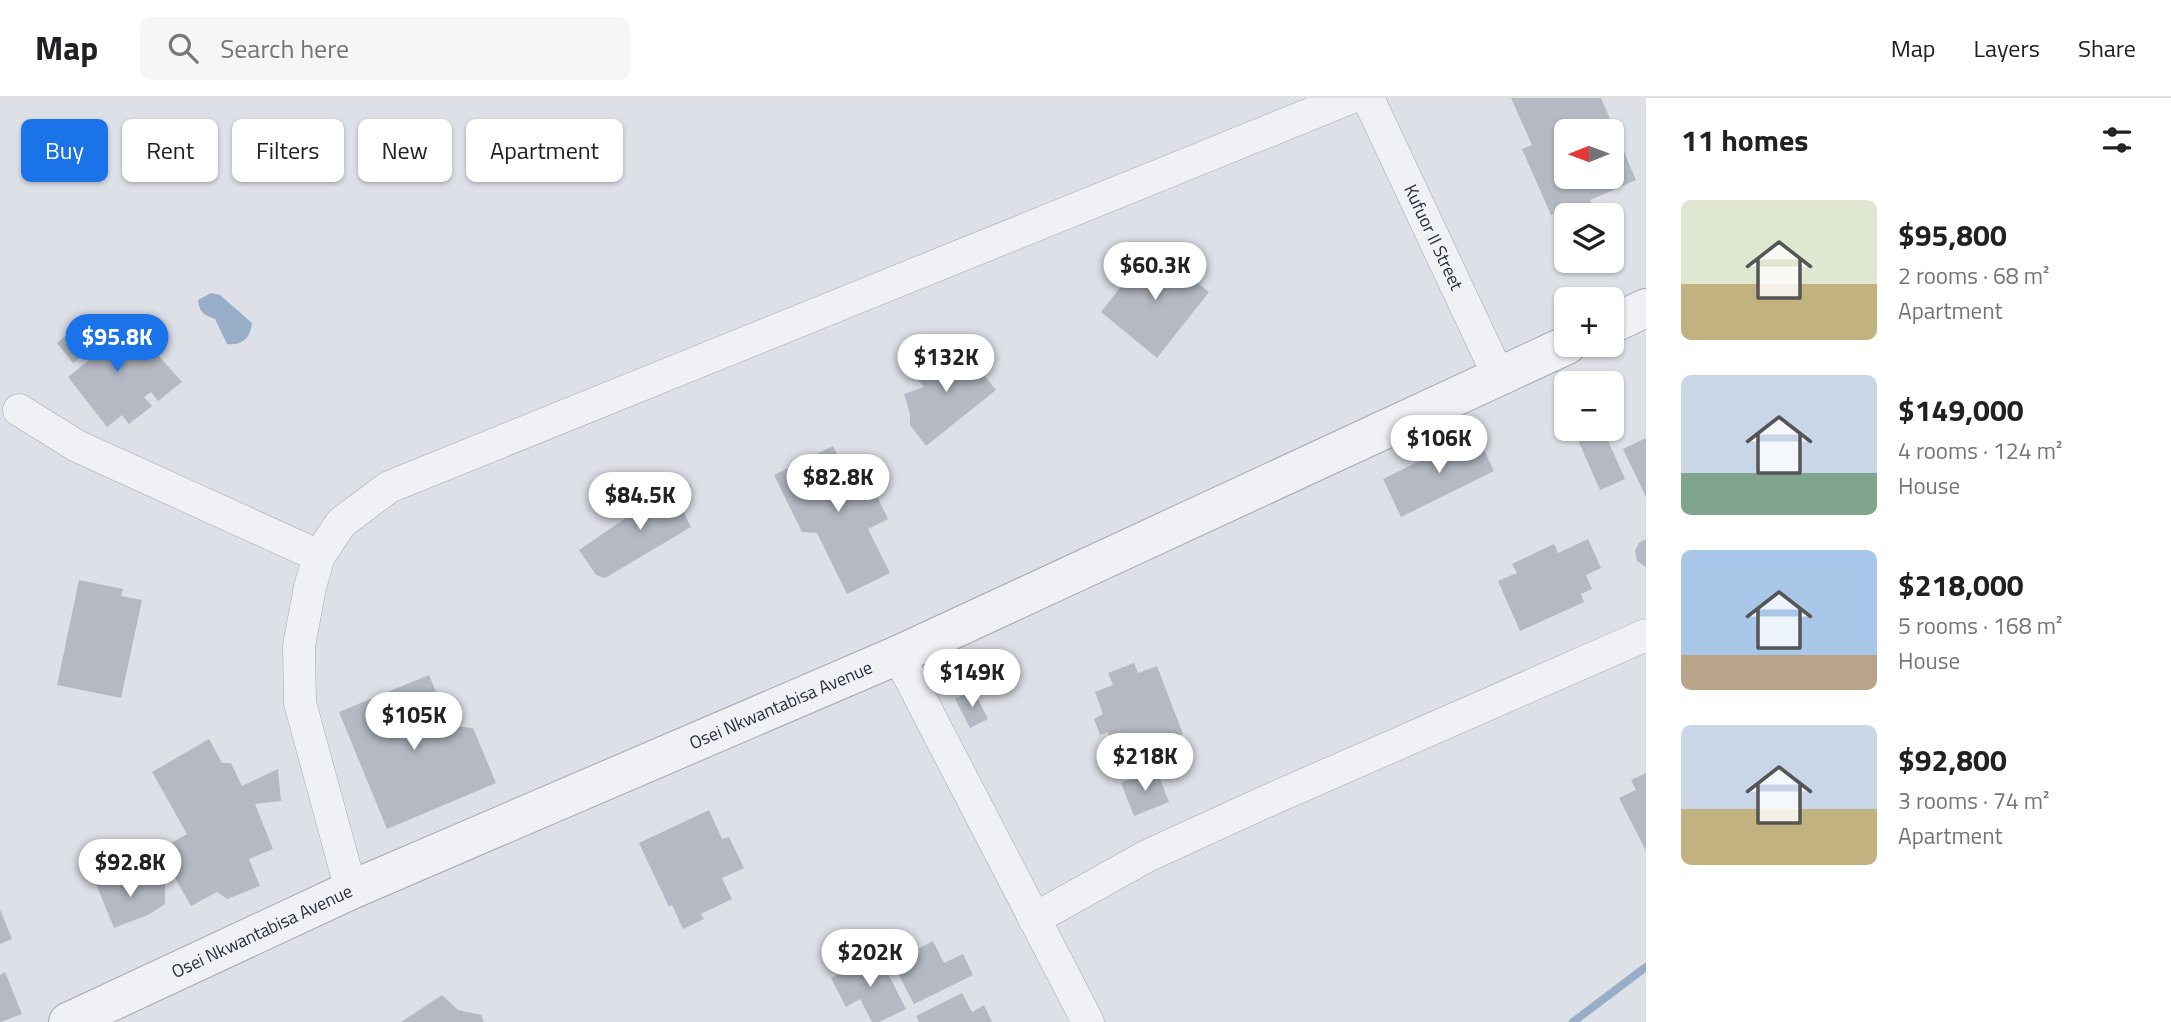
<!DOCTYPE html>
<meta charset="utf-8">
<style>
body{margin:0;font-family:"Titillium Web",sans-serif;background:#f6f6f6;color:#202124;height:100vh;display:flex;flex-direction:column;font-size:26px;white-space:nowrap}
*{box-sizing:border-box;margin:0}
p{font-size:23px;color:#757577}
.icon{flex:none;width:38px;height:38px;fill:none;stroke:currentColor;stroke-width:2;stroke-linecap:round;stroke-linejoin:round}
.map{position:relative;flex:1;overflow:hidden}
.details{display:flex;flex-direction:column;background:#fff;width:525px}
.details>*{flex:none}
.hud{position:absolute;left:21px;top:21px;width:665px;height:63px;display:flex;gap:14px}
.needle{width:46px;rotate:269deg}
.controls{position:absolute;left:1554px;top:21px;display:grid;gap:14px}
.controls a{display:grid;place-items:center;width:70px;height:70px;border-radius:10px;background:#fff;box-shadow:0 2px 5px #0004;font-size:35px}
.price{position:absolute;translate:-50% -60px;padding:0 16px;border-radius:24px;background:#fff;color:#222;font-size:23px;line-height:46px;filter:drop-shadow(0 2px 4px #0008)}
.price::after{content:'';position:absolute;left:50%;top:42px;width:21px;height:16px;margin-left:-10px;background:inherit;clip-path:polygon(0 0,100% 0,50% 100%)}
.price.current{background:#1a73e8;color:#fff}
ul{padding:0;list-style:none}
li{display:flex;align-items:center;gap:21px;height:175px;padding:0 35px}
li span{display:grid;place-items:center;flex:none;width:196px;height:140px;border-radius:10px;color:#555}
li>.icon{margin-inline-start:auto}
span .icon{width:84px;height:84px;fill:#fffc;stroke-width:1}
li b{font-size:30px}
h2{display:flex;justify-content:space-between;align-items:center;height:84px;padding:0 35px;font-size:30px}
.chip{padding:0 24px;border-radius:10px;background:#fff;box-shadow:0 2px 5px #0004;font-size:24px;line-height:63px}
.chip.current{background:#1a73e8;color:#fff}
header{display:flex;align-items:center;gap:42px;box-sizing:border-box;height:98px;padding:0 35px;background:#fff;border-bottom:2px solid #e0e0e0}
header strong{font-size:33px}
nav{display:flex;gap:38px;margin-inline-start:auto;font-size:24px}
.search{width:490px;height:63px;background:#f6f6f6;display:flex;align-items:center;gap:18px;box-sizing:border-box;padding:0 24px;border-radius:10px;color:#757577;font-size:26px}
main{display:flex;flex:1;min-height:0}
.map>svg:first-child{display:block}
.water{fill:#98adc7}
.lines{fill:none;stroke-linecap:round;stroke-linejoin:round}
.stream{stroke:#98adc7;stroke-width:8}
.building{fill:#b4b9c3;fill-rule:evenodd}
.minor-casing{stroke:#a3a7b1;stroke-width:33}
.tertiary-casing{stroke:#a3a7b1;stroke-width:40}
.minor{stroke:#eff1f5;stroke-width:32}
.tertiary{stroke:#eff1f5;stroke-width:38}
.labels{text-anchor:middle;stroke-width:6;stroke-linejoin:round;paint-order:stroke}
.street-label{font-size:18px;fill:#272e3d;stroke:#eceff4}
</style>
<header>
<strong>Map</strong>
<div class="search"><svg class="icon" aria-label="search" viewBox="0 0 24 24"><circle cx="10" cy="10" r="6"/><path d="M15 15l6 6"/></svg>Search here</div>
<nav><a>Map</a><a>Layers</a><a>Share</a></nav>
</header>
<main>
<div class="map">
<svg width="1646" height="924" viewBox="0 0 1646 924">
<rect width="100%" height="100%" fill="#dde0e7"/>
<path class="water" d="M211,195L220,197L252,225C250,240 243,248 227,246L215,221C204,217 199,214 198,202Z"/>
<g class="lines">
<path class="stream" d="M1573,924L1646,869"/>
</g>
<path class="building" d="M1511,0H1601L1636,82L1590,102L1596,117H1565L1563,112L1551,117L1522,51L1532,47ZM1566,33H1612V79H1566Z
M1153,148L1209,194L1157,260L1101,214Z
M85,222L106,249L112,244L114,246L131,232L146,251L150,248L182,284L158,303L151,294L144,299L152,308L129,326L122,317L107,329L68,279L93,259L89,253L73,265L57,245Z
M958,245L996,292L926,348L910,327V316L904,296L924,289L915,279Z
M1573,331H1603L1625,381L1600,392Z
M1476,335L1494,373L1401,419L1383,381Z
M1646,340V399L1623,351Z
M833,348L841,364L857,357L888,421L868,431L890,475L847,496L817,435L802,434L774,377Z
M677,385L691,387L689,405L684,415L691,429L605,480L596,477L579,452Z
M1588,441L1601,470L1586,477L1592,491L1581,496L1584,504L1520,533L1498,483L1517,475L1512,466L1554,446L1558,455Z
M1646,441V469L1637,463L1635,453L1639,445Z
M79,482L123,491L121,498L142,502L121,600L57,587Z
M1134,565L1138,575L1157,568L1183,636L1118,661L1108,634L1100,637L1094,621L1103,616L1095,594L1113,587L1108,575Z
M429,577L450,628L473,630L496,685L387,731L339,614Z
M973,592L988,621L970,630L955,601Z
M209,641L222,665H231L242,688L278,671L281,703L255,706L273,751L249,761L260,788L227,801L217,794L191,808L159,752L187,736L152,674Z
M1156,671L1169,704L1134,718L1121,685Z
M1646,675V753L1619,700L1636,692L1631,682Z
M709,712L722,741L729,739L744,770L722,780L732,801L701,816L704,821L683,831L672,807L669,809L639,745Z
M121,775L130,785L165,784V806L150,816L114,830L96,786Z
M0,811L12,841L0,846Z
M933,843L944,865L963,856L973,877L914,906L892,864Z
M878,856L906,911L879,924H872L860,901L846,909L831,880Z
M5,874L22,916L0,924V877Z
M962,895L972,914L984,907L992,924H919L916,918Z
M442,897L458,912L481,917L484,924H401Z"/>
<g class="lines">
<defs>
<g id="minor">
<path id="s1" d="M1368,0L1499,279"/>
<path d="M19,312L77,348L319,458"/>
<path d="M898,557L1088,924"/>
<path d="M351,792L300,605L299,548L310,489L319,458L341,425L389,389L1350,0"/>
<path d="M1034,821L1147,758L1265,704L1646,537"/>
</g>
<g id="tertiary">
<path d="M1612,226L1646,210"/>
<path id="s2" d="M68,924L351,792L898,557L1567,247"/>
</g>
</defs>
<use href="#minor" class="minor-casing"/>
<use href="#tertiary" class="tertiary-casing"/>
<use href="#minor" class="minor"/>
<use href="#tertiary" class="tertiary"/>
</g>
<g class="labels">
<g class="street-label">
<text dy="6" stroke="none"><textPath href="#s1" startOffset="154">Kufuor II Street</textPath></text>
<text dy="6" stroke="none"><textPath href="#s2" startOffset="780">Osei Nkwantabisa Avenue</textPath></text>
<text dy="6" stroke="none"><textPath href="#s2" startOffset="214">Osei Nkwantabisa Avenue</textPath></text>
</g>
</g>
</svg>
<div class="controls">
<a><svg class="needle" viewBox="-14 -14 28 28"><path d="M0-13l5 13h-10z" fill="#e53935"/><path d="M0 13l5-13h-10z" fill="#757577"/></svg></a>
<a><svg class="icon" aria-label="layers" viewBox="0 0 24 24"><path d="M12 4l9 5-9 5-9-5zM3 14l9 5 9-5"/></svg></a>
<a>+</a>
<a>−</a>
</div>
<b class="price" style="left:1155px;top:204px">$60.3K</b>
<b class="price current" style="left:117px;top:276px">$95.8K</b>
<b class="price" style="left:946px;top:296px">$132K</b>
<b class="price" style="left:1439px;top:377px">$106K</b>
<b class="price" style="left:838px;top:416px">$82.8K</b>
<b class="price" style="left:640px;top:434px">$84.5K</b>
<b class="price" style="left:972px;top:611px">$149K</b>
<b class="price" style="left:414px;top:654px">$105K</b>
<b class="price" style="left:1145px;top:695px">$218K</b>
<b class="price" style="left:130px;top:801px">$92.8K</b>
<b class="price" style="left:870px;top:891px">$202K</b>
<div class="hud">
<a class="chip current">Buy</a>
<a class="chip">Rent</a>
<a class="chip">Filters</a>
<a class="chip">New</a>
<a class="chip">Apartment</a>
</div>
</div>
<section class="details">
<h2>11 homes<svg class="icon" aria-label="filters" viewBox="0 0 24 24"><path d="M4 7h16M4 17h16"/><circle cx="9" cy="7" r="2"/><circle cx="15" cy="17" r="2"/></svg></h2>
<ul>
<li><span style="background:linear-gradient(#dfe7d0 60%,#c2b280 0)"><svg class="icon" aria-label="home" viewBox="0 0 24 24"><path d="M3 11l9-7 9 7M6 9v11h12V9"/></svg></span><div><b>$95,800</b><p>2 rooms · 68 m²</p><p>Apartment</p></div></li>
<li><span style="background:linear-gradient(#c9d6e8 70%,#7fa58c 0)"><svg class="icon" aria-label="home" viewBox="0 0 24 24"><path d="M3 11l9-7 9 7M6 9v11h12V9"/></svg></span><div><b>$149,000</b><p>4 rooms · 124 m²</p><p>House</p></div></li>
<li><span style="background:linear-gradient(#a9c7e8 75%,#b9a48a 0)"><svg class="icon" aria-label="home" viewBox="0 0 24 24"><path d="M3 11l9-7 9 7M6 9v11h12V9"/></svg></span><div><b>$218,000</b><p>5 rooms · 168 m²</p><p>House</p></div></li>
<li><span style="background:linear-gradient(#c9d6e8 60%,#c2b280 0)"><svg class="icon" aria-label="home" viewBox="0 0 24 24"><path d="M3 11l9-7 9 7M6 9v11h12V9"/></svg></span><div><b>$92,800</b><p>3 rooms · 74 m²</p><p>Apartment</p></div></li>
</ul>
</section>
</main>
